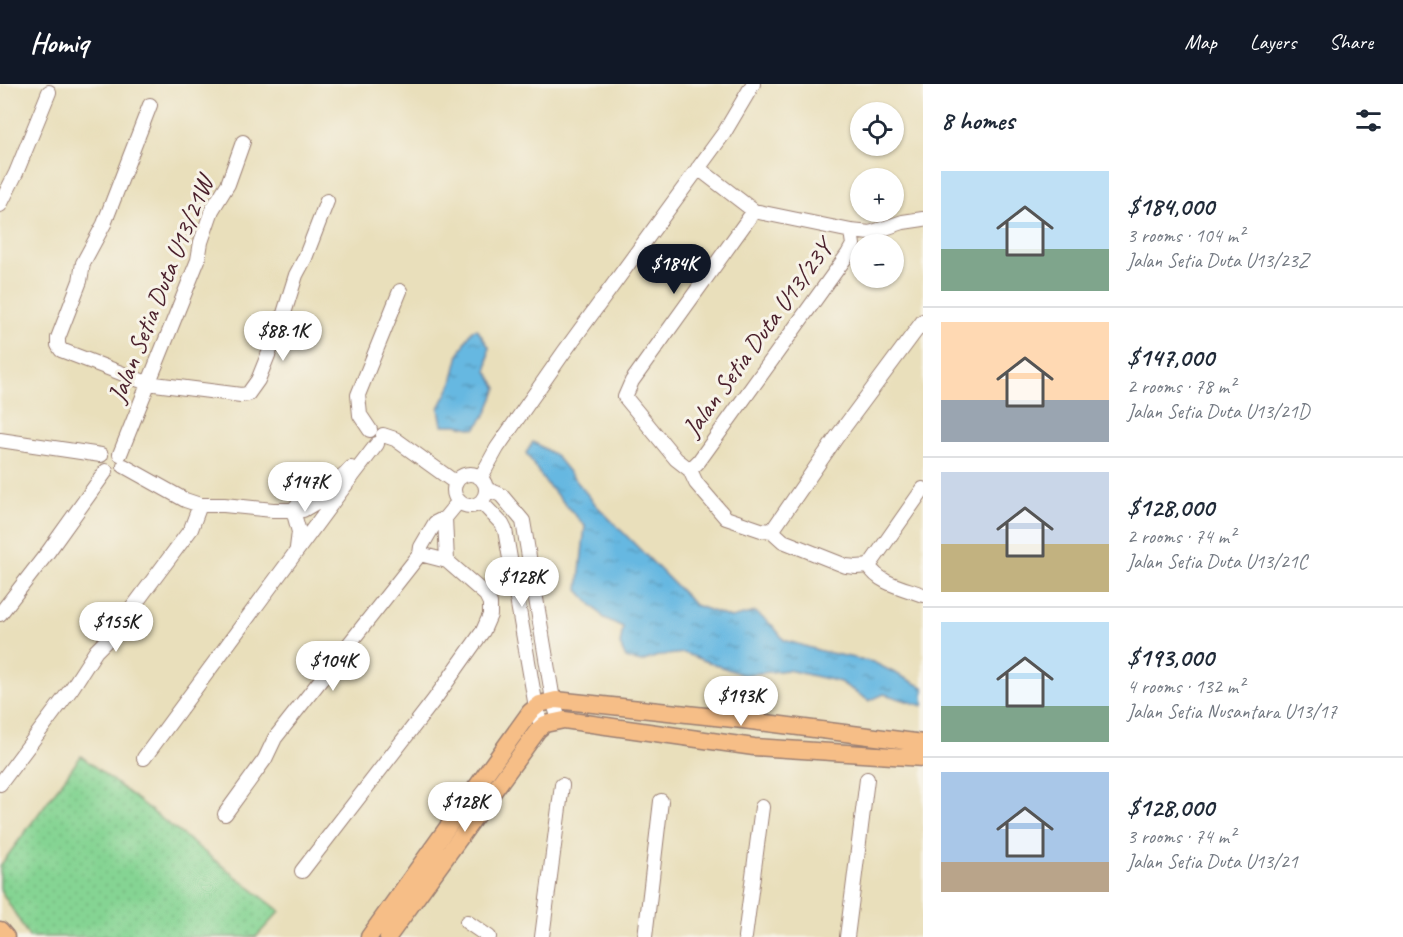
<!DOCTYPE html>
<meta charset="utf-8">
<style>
body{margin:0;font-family:Caveat,sans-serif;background:#f6f6f7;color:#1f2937;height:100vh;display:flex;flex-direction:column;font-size:22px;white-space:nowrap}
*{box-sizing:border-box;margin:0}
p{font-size:20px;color:#747a83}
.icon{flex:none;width:33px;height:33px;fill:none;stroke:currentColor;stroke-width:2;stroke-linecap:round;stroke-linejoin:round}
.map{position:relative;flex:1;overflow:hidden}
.details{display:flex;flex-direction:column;background:#fff;width:480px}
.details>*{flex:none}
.controls{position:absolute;left:850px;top:18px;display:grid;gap:12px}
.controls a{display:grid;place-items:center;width:54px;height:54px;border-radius:50%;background:#fff;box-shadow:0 2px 4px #0004;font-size:30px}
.price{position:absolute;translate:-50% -51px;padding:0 14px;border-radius:21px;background:#fff;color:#222;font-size:20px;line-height:39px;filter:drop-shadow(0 2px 3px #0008)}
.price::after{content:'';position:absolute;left:50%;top:36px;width:18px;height:14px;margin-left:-9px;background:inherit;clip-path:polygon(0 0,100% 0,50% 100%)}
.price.selected{background:#111827;color:#fff}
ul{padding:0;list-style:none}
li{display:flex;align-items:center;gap:18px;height:150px;padding:0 18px}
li+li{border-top:2px solid #e0e1e3}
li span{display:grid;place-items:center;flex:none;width:168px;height:120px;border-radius:0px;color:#555}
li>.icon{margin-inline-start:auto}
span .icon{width:72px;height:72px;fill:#fffc;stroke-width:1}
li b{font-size:26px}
h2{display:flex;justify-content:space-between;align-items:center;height:72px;padding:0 18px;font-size:26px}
header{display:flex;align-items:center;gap:36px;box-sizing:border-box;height:84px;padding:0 30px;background:#111827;color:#fff}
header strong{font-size:28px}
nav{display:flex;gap:33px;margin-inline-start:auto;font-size:21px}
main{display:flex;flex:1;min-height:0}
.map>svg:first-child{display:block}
.grass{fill:url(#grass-dots);stroke:#687a5f;stroke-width:1.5}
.water{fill:url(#water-ripples);stroke:#586c86;stroke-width:1.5}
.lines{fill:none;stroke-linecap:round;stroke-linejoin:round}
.minor-casing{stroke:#9a7f73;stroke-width:16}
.major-casing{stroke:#9a7f73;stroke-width:19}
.minor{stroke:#fff;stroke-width:14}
.major{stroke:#f6be87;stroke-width:16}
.labels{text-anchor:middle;stroke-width:6;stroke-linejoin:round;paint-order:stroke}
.street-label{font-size:26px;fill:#4a1f2b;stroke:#f7f3e8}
</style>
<header>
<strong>Homiq</strong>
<nav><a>Map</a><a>Layers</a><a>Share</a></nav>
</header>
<main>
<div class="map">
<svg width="923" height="853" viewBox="0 0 923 853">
<defs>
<pattern id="grass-dots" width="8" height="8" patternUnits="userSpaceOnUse" patternTransform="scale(1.5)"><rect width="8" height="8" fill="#85d493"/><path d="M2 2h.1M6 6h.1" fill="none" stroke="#74b67f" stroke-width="1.8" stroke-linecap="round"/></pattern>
<pattern id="water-ripples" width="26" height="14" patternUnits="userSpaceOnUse" patternTransform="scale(1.5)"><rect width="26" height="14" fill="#66b8e1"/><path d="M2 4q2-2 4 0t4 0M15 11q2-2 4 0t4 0" fill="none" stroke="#5695b7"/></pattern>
</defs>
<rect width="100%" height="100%" fill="#f7f3e8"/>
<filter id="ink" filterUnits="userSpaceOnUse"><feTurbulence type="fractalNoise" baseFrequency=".0167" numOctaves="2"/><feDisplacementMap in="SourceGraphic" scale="12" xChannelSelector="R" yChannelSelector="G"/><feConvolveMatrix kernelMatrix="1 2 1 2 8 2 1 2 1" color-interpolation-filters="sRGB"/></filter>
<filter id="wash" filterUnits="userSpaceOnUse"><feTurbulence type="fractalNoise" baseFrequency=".008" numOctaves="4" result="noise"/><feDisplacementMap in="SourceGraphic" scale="24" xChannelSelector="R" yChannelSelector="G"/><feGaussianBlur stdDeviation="1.35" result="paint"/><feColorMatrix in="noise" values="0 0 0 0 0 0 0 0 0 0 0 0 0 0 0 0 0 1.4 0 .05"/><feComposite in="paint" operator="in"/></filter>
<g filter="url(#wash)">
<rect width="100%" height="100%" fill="#e9dfbb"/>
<path class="grass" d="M81,672L280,827L256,853H29L0,805V782Z"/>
<path class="water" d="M477,245L489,263L487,287L497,304L487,329L475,345L457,341H442L439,324L452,299L459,270L472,246Z
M533,358L555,371L597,422L695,521L731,534L755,528L773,542L784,556L821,567L873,578L923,603V622L884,610L869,617L840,598L788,586L743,591L684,569L658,572L641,578L626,574L620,561L623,543L604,534L578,506L585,442L545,398L526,369Z"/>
</g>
<g filter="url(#ink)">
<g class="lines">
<defs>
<path id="minor" d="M150,21L104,140L83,179L80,197L58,254V261L61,266L147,299L241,311L248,310L258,296L281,239L296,191L305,174L327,117
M698,84L754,127L851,147L870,149L903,138L923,135
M0,121L16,89L49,8
M754,127L632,297L625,313L676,375L690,386L696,399L726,434L761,446L772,447L783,457L846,482L856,483L869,482
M370,346L360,331L358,311L400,207
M383,351L395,355L456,399
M0,356L101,371
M120,370L198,176L201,158L212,126L228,100L243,58
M124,382L185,416L200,421H224L273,426H303L322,415L338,411L377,360
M690,386L699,377L848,170L853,161L851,147
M454 406a16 16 0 1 1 32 0a16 16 0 1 1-32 0Z
M481,393L497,364L564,268L724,49L753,0
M487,405L501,411L523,437L553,616L559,636
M481,418L502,440L505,446L536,623L541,642
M293,426C308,407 336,404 351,384
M293,426L299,448L297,464
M445,434L447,477
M772,447L836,354L923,237
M869,482L923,405
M869,482C879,500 905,504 923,511
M0,530L48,468L106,387
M144,674L338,411
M0,700L72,604L96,567L112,551L191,445L200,421
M225,730L265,675L275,654L420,470L421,463L435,439L445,434L459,417
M302,787L434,616L483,547L490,531V519L486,511L447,477L420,470
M467,838L489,853
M542,853L562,701
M645,853L661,717
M745,853L762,723
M847,853L867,695"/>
<path id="major" d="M0,846L6,853
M369,853L530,628L540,620L556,616L743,636L923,659
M388,853L538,646L545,640L564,636L754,663L923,674"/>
</defs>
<use href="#minor" class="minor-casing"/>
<use href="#major" class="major-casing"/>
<use href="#minor" class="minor"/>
<use href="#major" class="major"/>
</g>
</g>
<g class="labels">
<g class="street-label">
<text transform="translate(160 205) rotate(-68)" y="9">Jalan Setia Duta U13/21W</text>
<text transform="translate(757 254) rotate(-54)" y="9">Jalan Setia Duta U13/23Y</text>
</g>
</g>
</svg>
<div class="controls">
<a><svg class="icon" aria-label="locate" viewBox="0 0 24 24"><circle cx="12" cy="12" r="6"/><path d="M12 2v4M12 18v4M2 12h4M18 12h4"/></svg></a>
<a>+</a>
<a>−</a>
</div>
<b class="price selected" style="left:674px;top:211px">$184K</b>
<b class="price" style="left:283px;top:278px">$88.1K</b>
<b class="price" style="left:305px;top:429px">$147K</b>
<b class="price" style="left:522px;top:524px">$128K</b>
<b class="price" style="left:116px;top:569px">$155K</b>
<b class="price" style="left:333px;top:608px">$104K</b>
<b class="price" style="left:741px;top:643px">$193K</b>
<b class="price" style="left:465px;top:749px">$128K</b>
</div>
<section class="details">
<h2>8 homes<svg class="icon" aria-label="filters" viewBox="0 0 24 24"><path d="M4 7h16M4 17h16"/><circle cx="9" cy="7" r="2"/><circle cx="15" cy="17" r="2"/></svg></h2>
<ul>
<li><span style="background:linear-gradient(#bfe0f5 65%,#7fa58c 0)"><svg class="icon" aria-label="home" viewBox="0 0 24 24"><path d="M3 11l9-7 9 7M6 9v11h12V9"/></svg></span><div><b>$184,000</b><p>3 rooms · 104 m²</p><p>Jalan Setia Duta U13/23Z</p></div></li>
<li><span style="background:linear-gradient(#ffd9b3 65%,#9aa5b1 0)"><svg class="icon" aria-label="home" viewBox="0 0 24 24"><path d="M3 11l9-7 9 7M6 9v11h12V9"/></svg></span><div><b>$147,000</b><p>2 rooms · 78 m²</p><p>Jalan Setia Duta U13/21D</p></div></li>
<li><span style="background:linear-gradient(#c9d6e8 60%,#c2b280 0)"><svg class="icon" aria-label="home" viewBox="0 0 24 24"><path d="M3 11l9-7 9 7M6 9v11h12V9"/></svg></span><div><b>$128,000</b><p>2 rooms · 74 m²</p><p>Jalan Setia Duta U13/21C</p></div></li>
<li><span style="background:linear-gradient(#bfe0f5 70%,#7fa58c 0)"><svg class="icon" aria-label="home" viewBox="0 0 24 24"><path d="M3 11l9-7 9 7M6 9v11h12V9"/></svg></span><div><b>$193,000</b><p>4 rooms · 132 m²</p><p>Jalan Setia Nusantara U13/17</p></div></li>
<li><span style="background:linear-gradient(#a9c7e8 75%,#b9a48a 0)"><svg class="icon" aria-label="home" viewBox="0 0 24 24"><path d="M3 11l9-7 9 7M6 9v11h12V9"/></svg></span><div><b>$128,000</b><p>3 rooms · 74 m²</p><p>Jalan Setia Duta U13/21</p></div></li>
</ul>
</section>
</main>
